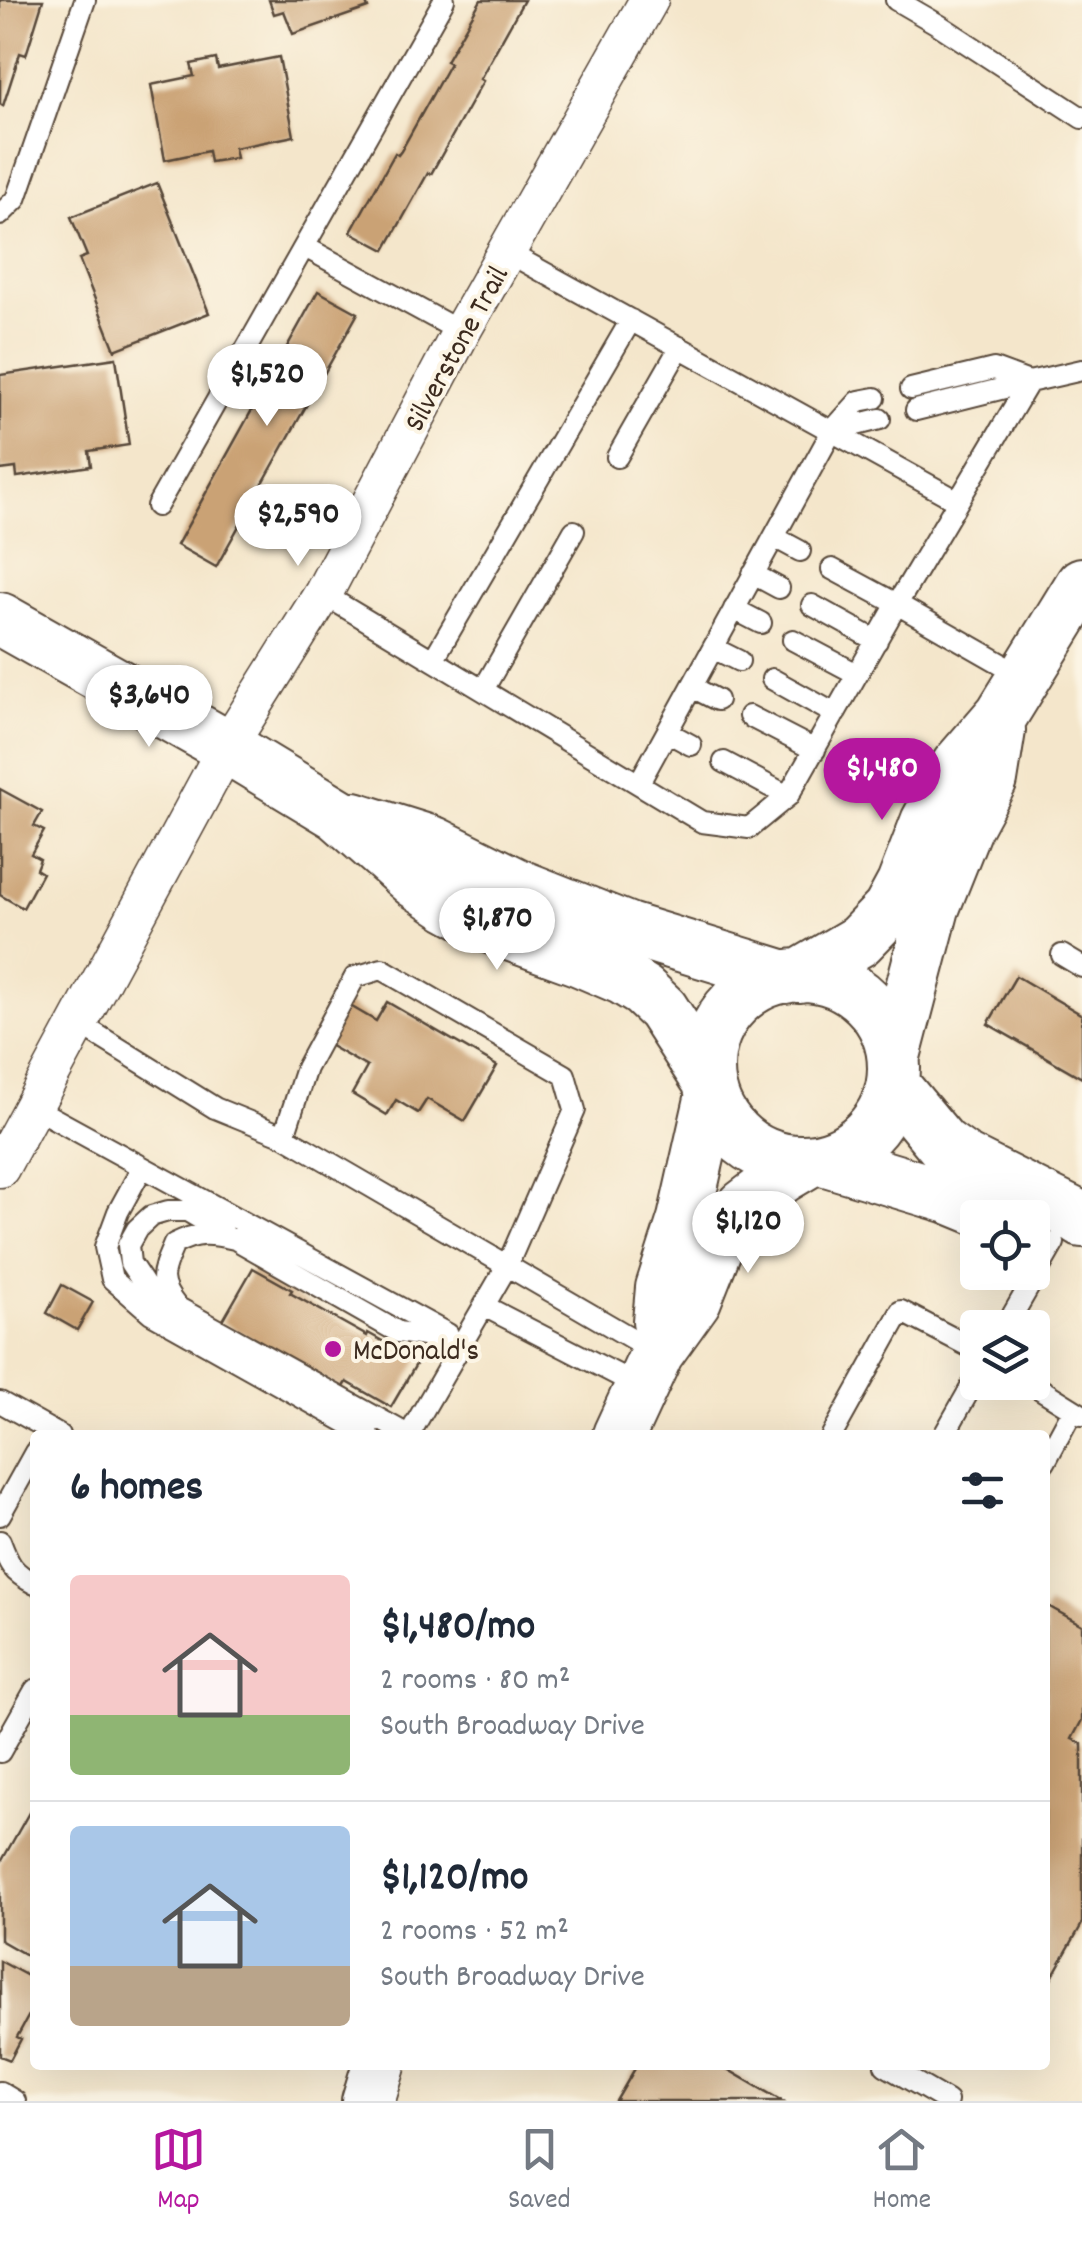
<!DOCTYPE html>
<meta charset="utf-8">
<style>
body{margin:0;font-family:Dekko,sans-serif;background:#f2f2f3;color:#1f2937;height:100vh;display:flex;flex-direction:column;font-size:38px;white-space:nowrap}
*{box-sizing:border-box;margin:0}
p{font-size:32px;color:#747a83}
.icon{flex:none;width:55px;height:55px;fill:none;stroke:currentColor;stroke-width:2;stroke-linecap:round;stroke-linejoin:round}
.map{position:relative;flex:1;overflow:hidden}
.details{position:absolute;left:30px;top:1430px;width:1020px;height:640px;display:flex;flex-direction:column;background:#fff;border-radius:10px;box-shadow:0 10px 40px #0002}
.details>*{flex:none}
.buttons{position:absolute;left:960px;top:1200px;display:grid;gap:20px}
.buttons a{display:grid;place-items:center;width:90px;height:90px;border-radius:10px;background:#fff;box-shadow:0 10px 40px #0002;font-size:50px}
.price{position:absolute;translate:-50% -85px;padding:0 22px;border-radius:35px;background:#fff;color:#222;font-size:32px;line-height:65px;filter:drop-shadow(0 2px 5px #0008)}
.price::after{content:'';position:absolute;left:50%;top:60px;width:30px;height:22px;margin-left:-15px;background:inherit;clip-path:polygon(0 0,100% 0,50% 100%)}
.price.selected{background:#b5179e;color:#fff}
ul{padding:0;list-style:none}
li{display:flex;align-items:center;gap:30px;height:250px;padding:0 40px}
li+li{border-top:2px solid #e0e1e3}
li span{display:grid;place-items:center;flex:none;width:280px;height:200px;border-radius:10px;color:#555}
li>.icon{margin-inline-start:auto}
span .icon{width:120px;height:120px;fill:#fffc;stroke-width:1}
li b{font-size:42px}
h2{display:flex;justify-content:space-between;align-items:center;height:120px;padding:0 40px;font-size:42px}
.dock{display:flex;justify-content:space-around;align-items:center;height:140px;border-top:2px solid #e0e1e3;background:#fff;font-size:28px;color:#747a83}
.dock a{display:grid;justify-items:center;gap:5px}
.dock .selected{color:#b5179e}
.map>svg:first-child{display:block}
.building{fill:#caa274}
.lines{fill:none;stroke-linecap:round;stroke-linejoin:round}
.lane-casing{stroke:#574638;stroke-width:24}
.street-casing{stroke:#574638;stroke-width:41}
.secondary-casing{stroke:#574638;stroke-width:56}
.lane{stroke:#fff;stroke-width:20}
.street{stroke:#fff;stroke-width:38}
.secondary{stroke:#fff;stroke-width:52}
.poi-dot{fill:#b5179e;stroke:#fcf5e5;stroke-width:4}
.labels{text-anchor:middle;stroke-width:8;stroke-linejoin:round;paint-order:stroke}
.street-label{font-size:30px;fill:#3b2a1e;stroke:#fcf5e5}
.poi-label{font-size:30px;fill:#3b2a1e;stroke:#fcf5e5;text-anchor:start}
</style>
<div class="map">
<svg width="1082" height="2101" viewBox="0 0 1082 2101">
<rect width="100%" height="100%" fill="#fcf5e5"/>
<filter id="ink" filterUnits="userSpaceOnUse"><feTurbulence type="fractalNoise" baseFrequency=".01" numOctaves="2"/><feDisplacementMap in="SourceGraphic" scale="20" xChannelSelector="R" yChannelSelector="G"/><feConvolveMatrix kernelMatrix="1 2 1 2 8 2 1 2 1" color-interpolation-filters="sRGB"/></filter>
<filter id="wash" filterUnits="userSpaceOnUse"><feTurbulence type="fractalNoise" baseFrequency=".0048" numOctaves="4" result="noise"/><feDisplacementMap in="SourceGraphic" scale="40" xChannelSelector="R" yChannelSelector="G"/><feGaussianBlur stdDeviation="2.25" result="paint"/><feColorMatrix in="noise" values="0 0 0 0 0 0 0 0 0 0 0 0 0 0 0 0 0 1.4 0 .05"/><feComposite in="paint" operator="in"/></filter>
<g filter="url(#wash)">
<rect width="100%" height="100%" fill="#f4e6cb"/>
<g id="blocks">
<path class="building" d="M0,0H43L26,55L20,53L3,106L0,104Z
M269,0H365L368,8L293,34L284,11L274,14Z
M481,0H524L480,79L483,81L431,174L428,173L385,250L351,232L395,153L398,155L401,151L450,63L446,61Z
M279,57L294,136L234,148L236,158L210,162L208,151L165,160L151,85L194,76L191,64L216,59L218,69Z
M157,183L209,313L115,350L79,259L87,256L71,217Z
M318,291L358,313L216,567L177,545Z
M116,358L129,445L89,451L91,466L17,477L16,468L0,470V375Z
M0,789L42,812L34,826L44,831L31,854L40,859L36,869L42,873L23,908L0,895Z
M1016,976L1082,1015V1078L988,1024Z
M335,997L376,1021L387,1002L497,1066L465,1121L427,1099L418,1113L396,1100L387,1115L352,1094L367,1067L313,1036Z
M253,1268L292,1290L290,1293L367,1336L368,1333L418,1361L391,1407L347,1382L342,1390L222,1322Z
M62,1285L93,1302L77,1330L47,1313Z
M1048,1606L1082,1625V1720L1072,1739L1082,1744V1924L1045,1989V1611Z
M35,1802V1960L0,1940V1864Z
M0,1961L35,1980V2004L17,2037L21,2039L10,2060L0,2056Z
M637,2065H720L782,2101H616Z"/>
</g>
</g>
<g filter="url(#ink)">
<use href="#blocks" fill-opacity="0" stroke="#574638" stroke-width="2.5"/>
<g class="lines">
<defs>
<path id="lane" d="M896,0L939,25L1082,118
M0,215L16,199L85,0
M305,247L461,332
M507,252L958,501
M911,389L994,369L1029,382
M916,410L1029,382
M832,431L859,401L875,398
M617,457L680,347
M157,506L444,0
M774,537L800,551
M832,569L897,604L1029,382L1082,370
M753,574L779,588
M323,594L702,822L749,828L788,796L897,604L1023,676
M812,605L877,641
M734,609L761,623
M793,640L857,674
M713,648L739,661
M433,660L631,320
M772,679L835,714
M692,687L717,700
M483,690L574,531
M749,716L815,750
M667,732L691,745
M724,762L788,796
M639,783L832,431L880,419
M1062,955L1082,967
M78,1023L215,1108L284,1136L657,1353
M33,1107L448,1334
M284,1136L306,1068L355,977L382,969L565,1075L575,1110L507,1266L409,1435
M142,1168L118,1212L105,1247L112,1279L151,1313L369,1435
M172,1304L150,1293L130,1263L128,1245L137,1229L151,1216L168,1211H187L224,1233
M484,1306L641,1387
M1005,1328L1054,1243
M1029,1382L1082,1415
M0,1402L59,1435
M408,1435L177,1307C156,1281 162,1272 174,1244C198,1232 209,1233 235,1239L398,1332L463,1342
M832,1435L901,1311L978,1351
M944,1435L978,1375
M1045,1462L1073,1410
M0,1515L35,1452
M0,1541C9,1565 12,1572 35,1584
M0,1752L35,1690
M885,2065L947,2101
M0,2092L15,2101"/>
<path id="street" d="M0,1168L227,747L323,594L461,332L649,0"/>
<path id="secondary" d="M0,619L227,747L338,814L414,881L450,905L490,927L580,960L622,978L643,991L662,1009L709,1082
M354,818L434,843L522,887L628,929L785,977
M708 1068a93 93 0 1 1 186 0a93 93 0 1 1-186 0Z
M799,976L859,941L889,910L903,884L927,822L958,765L1002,714L1082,584
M894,1056L933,908L965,828L991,780L999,730
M893,1085L942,1144L963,1159L1071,1213L1082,1221
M823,1159L949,1197L1000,1218
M659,1321L662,1288L684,1219L712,1095
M619,1435L657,1353L695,1300L718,1242L726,1227L744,1206L782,1177L809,1161
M368,2101L379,2065"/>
</defs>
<use href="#lane" class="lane-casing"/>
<use href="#street" class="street-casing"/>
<use href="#secondary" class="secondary-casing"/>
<use href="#lane" class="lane"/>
<use href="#street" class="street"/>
<use href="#secondary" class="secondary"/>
</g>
</g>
<circle class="poi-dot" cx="333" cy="1349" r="10"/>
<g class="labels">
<g class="street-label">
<text transform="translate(455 348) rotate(-61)" y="10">Silverstone Trail</text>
</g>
<g class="poi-label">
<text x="353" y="1359">McDonald's</text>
</g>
</g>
</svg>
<div class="buttons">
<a><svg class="icon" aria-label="locate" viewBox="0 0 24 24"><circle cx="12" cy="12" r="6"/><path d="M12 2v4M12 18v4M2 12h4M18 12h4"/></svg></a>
<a><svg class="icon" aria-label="layers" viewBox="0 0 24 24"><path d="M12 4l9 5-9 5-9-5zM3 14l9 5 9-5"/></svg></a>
</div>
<b class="price" style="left:267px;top:429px">$1,520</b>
<b class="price" style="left:298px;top:569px">$2,590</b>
<b class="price" style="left:149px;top:750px">$3,640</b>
<b class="price selected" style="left:882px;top:823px">$1,480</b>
<b class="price" style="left:497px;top:973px">$1,870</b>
<b class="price" style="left:748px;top:1276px">$1,120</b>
<section class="details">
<h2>6 homes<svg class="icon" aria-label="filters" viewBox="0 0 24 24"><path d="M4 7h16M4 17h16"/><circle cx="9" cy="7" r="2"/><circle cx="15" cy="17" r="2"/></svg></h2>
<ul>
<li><span style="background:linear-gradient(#f6c9c9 70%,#8fb573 0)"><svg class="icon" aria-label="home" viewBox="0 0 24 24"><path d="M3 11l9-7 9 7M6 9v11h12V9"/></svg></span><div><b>$1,480/mo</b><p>2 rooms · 80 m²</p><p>South Broadway Drive</p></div></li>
<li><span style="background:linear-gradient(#a9c7e8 70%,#b9a48a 0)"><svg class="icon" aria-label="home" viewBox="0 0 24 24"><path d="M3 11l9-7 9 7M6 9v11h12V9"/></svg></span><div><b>$1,120/mo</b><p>2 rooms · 52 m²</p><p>South Broadway Drive</p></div></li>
</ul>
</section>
</div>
<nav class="dock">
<a class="selected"><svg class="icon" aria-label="map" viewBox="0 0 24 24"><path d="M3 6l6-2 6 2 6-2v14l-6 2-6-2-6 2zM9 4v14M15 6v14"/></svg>Map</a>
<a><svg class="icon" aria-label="saved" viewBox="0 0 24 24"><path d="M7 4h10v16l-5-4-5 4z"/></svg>Saved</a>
<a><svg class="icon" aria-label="home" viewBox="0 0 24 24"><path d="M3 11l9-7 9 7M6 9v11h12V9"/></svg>Home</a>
</nav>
